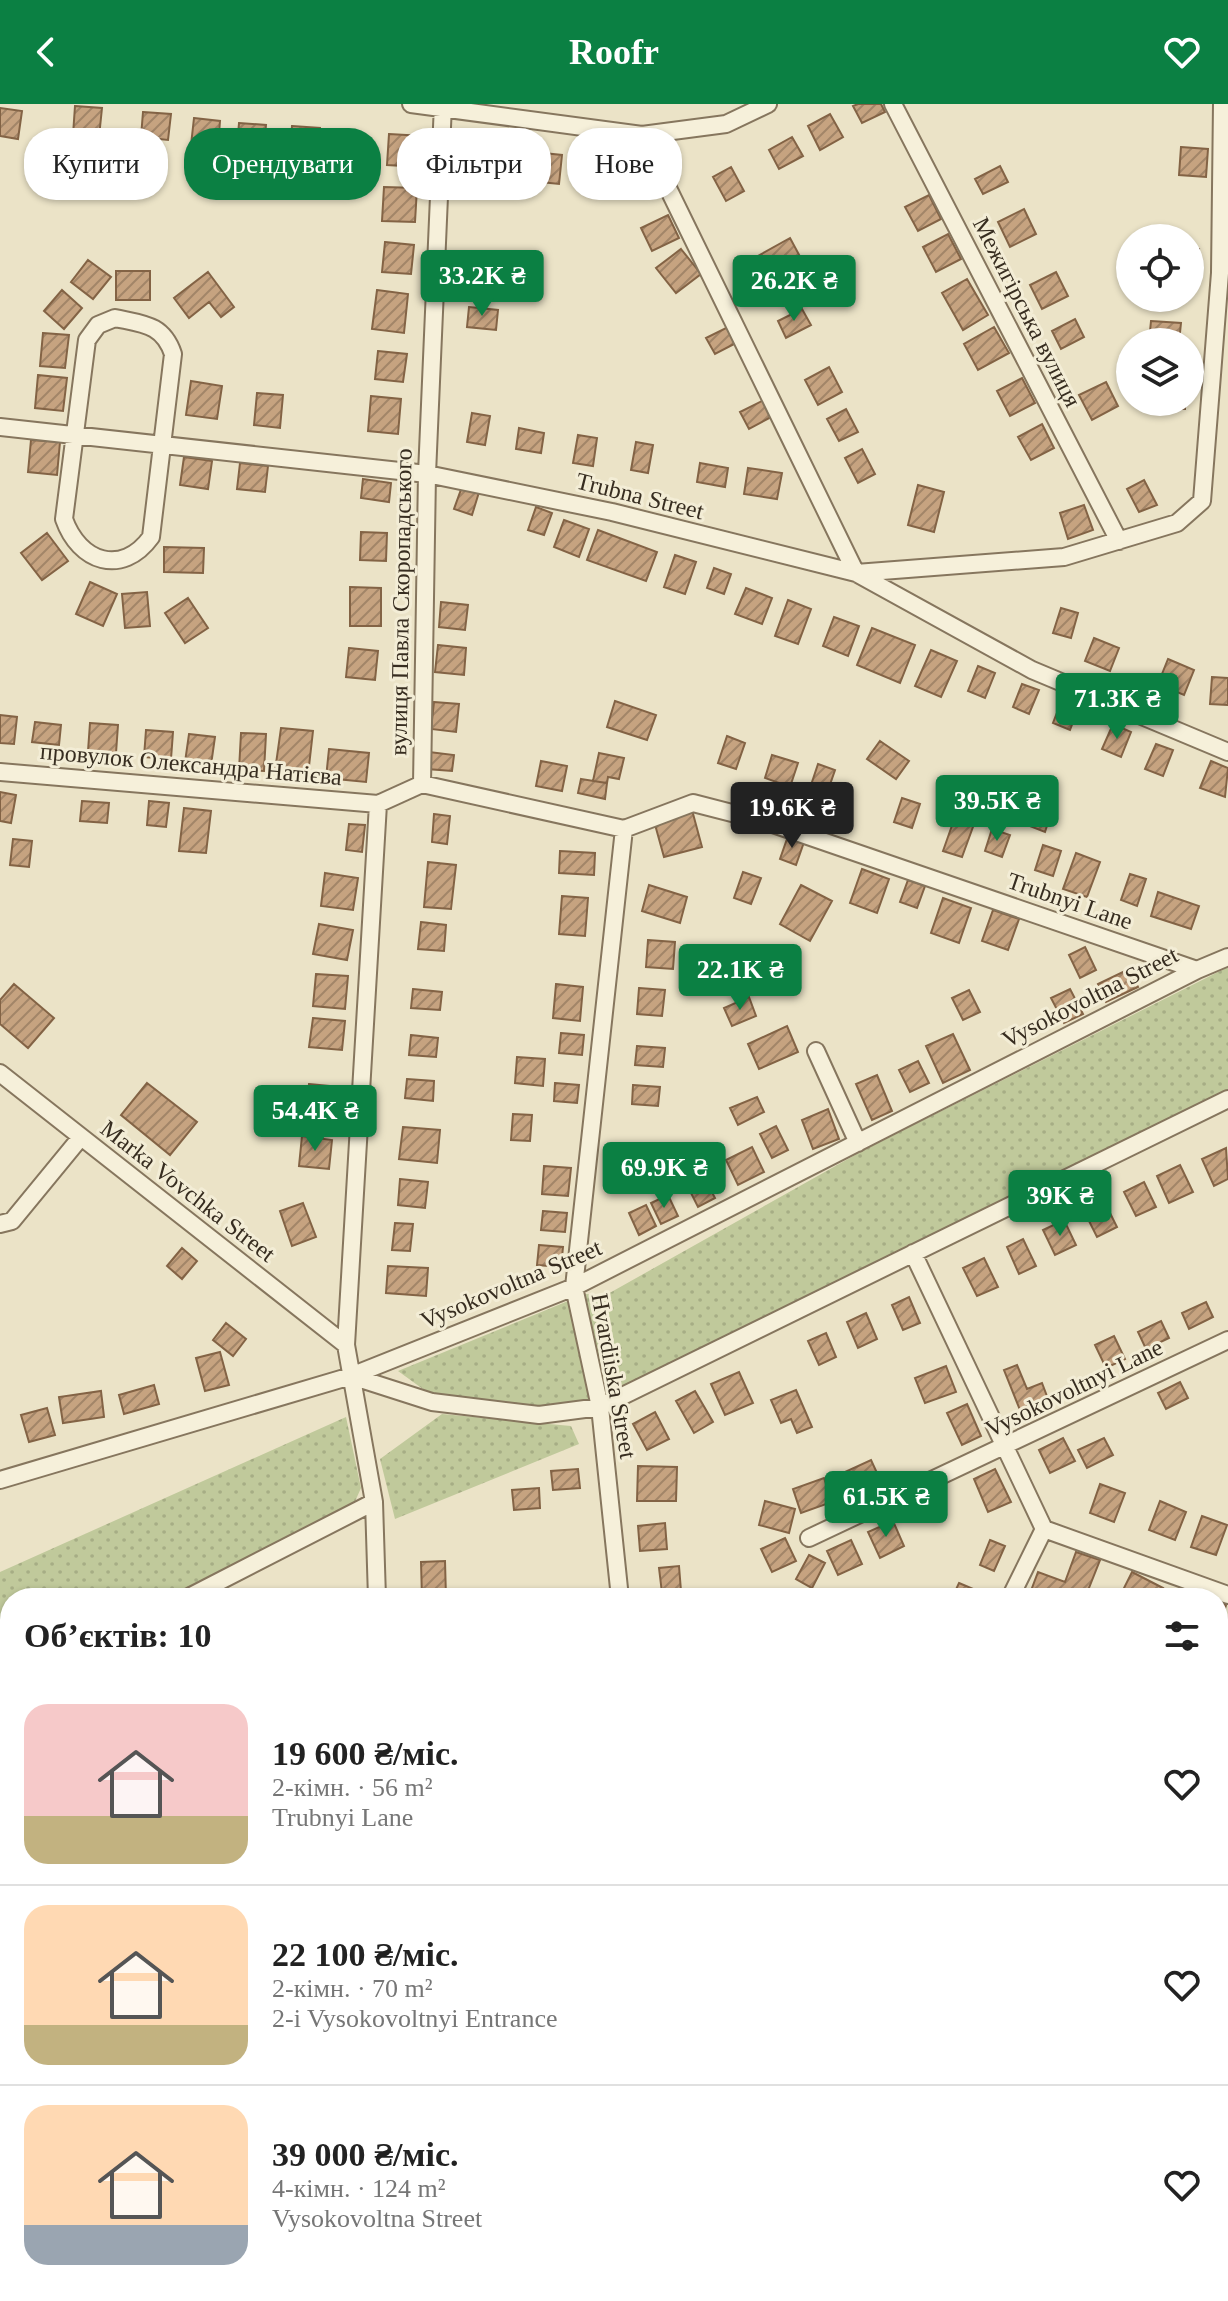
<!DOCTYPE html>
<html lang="uk">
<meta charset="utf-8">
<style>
body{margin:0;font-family:Georgia,serif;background:#f2f2f2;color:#222;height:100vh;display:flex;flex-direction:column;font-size:30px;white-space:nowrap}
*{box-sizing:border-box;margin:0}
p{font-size:26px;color:#767676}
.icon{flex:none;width:44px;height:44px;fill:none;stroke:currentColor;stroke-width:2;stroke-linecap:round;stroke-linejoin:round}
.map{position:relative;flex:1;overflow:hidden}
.drawer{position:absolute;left:0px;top:1484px;width:1228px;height:714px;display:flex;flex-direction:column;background:#fff;border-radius:32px 32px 0 0;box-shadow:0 2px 6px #0004}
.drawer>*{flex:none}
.guide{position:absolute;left:24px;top:24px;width:800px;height:72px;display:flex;gap:16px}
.tools{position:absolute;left:1116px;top:120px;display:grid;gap:16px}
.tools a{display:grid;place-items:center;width:88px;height:88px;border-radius:50%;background:#fff;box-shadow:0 2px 6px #0004;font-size:40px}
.price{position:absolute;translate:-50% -68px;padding:0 18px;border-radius:8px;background:#0b8043;color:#fff;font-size:26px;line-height:52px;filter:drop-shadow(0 2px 4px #0008)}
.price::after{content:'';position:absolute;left:50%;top:48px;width:24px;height:18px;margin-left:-12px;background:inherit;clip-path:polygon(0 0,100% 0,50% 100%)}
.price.current{background:#222;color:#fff}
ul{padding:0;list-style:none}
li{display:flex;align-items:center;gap:24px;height:200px;padding:0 24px}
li+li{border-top:2px solid #e0e0e0}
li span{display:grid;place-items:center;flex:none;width:224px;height:160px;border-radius:24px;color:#555}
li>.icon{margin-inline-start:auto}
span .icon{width:96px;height:96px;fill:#fffc;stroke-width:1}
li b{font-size:34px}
h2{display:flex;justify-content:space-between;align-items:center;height:96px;padding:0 24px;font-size:34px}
.tag{padding:0 28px;border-radius:32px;background:#fff;box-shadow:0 2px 6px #0004;font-size:28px;line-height:72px}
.tag.current{background:#0b8043;color:#fff}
header{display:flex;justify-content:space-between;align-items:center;height:104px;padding:0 24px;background:#0b8043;color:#fff;font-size:36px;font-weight:800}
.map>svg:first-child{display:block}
.grass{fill:url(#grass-dots)}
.building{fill:url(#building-hatch);stroke:#836345;stroke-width:2}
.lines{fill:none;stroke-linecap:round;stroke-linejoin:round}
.minor-casing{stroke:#86765e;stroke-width:20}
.minor{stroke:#f6f0da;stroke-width:16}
.labels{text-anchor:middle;stroke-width:6;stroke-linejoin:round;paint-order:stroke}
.street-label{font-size:24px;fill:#372d20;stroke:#f3edd6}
</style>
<header><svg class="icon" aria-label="back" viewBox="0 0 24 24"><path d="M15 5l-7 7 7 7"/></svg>Roofr<svg class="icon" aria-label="heart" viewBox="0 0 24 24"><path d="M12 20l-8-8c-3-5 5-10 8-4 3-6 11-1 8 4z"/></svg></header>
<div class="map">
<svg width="1228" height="2197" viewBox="0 0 1228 2197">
<defs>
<pattern id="grass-dots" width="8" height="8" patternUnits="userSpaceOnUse" patternTransform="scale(2)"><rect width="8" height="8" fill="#c0c99b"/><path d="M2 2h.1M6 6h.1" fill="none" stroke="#a6ad85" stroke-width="1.8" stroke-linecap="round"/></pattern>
<pattern id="building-hatch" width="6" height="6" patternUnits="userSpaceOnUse" patternTransform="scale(2)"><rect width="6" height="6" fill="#c6a380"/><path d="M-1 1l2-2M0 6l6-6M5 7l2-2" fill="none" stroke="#a28568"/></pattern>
</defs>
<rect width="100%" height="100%" fill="#ebe3c7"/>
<path class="grass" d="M1228,863V987L595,1299L539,1303L427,1288L398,1267L585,1190L606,1191L864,1046Z
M442,1310L571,1322L579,1340L395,1415L380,1355Z
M346,1313L361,1384L353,1402L171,1494H10V1576L0,1581V1468Z"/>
<path class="building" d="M858,0H881L885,8L862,19L853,2Z
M75,2L102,4L99,33L73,31Z
M0,4L22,7L18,35L0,32Z
M143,8L171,10L168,36L141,33Z
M830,10L843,33L820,46L808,22Z
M194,14L220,17L218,43L191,41Z
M239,19L266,21L264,46L237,44Z
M292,22L320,24L318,51L290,49Z
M389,30L423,32L421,63L387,61Z
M792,33L803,52L779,65L769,46Z
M493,38L518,40L516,60L492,57Z
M1181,43L1208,45L1206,73L1179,71Z
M581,48L622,53L618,88L577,83Z
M543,49L562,51L559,80L541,78Z
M1000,62L1008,78L983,90L975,75Z
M731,63L744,87L726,97L713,73Z
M384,83L417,84L415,118L382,117Z
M929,91L941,115L918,127L905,103Z
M1024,105L1036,130L1010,143L998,118Z
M668,111L679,134L652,147L641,124Z
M948,130L961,155L936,168L923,143Z
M790,134L804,160L790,168L799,182L771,198L749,157Z
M385,138L414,141L411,170L382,168Z
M681,145L701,170L676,189L656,164Z
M1190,145H1199L1196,173L1190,172Z
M474,153L502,156L500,177L472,175Z
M88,156L111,173L93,195L71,178Z
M116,167H150V196H116Z
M208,168L234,203L221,213L209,198L189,214L174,194Z
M1056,168L1068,192L1042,205L1030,181Z
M967,175L988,211L963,226L942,189Z
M62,186L82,204L64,225L44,207Z
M377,186L408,190L404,229L372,225Z
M469,203L498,206L496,226L467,223Z
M802,205L811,221L786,234L778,217Z
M1075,215L1084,233L1061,245L1052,227Z
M1151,217L1181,219L1179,238H1149Z
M728,223L736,239L715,250L706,234Z
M994,223L1009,249L978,266L964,240Z
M43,229L69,231L65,264L40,262Z
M378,247L407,250L403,278L375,275Z
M829,263L842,288L818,301L805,276Z
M38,271L67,274L63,307L35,304Z
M1022,274L1035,299L1010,312L997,287Z
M191,277L222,282L217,315L186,311Z
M1106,278L1118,302L1092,316L1079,291Z
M257,289L283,291L280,324L254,321Z
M371,292L401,295L398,330L368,327Z
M764,296L773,312L749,325L740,308Z
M1157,298H1185V305L1157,304Z
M846,305L858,328L839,337L827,315Z
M472,309L490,312L485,341L467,338Z
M1042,320L1054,344L1031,356L1018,333Z
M519,324L544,329L541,349L516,345Z
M578,331L597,334L593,362L573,359Z
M31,336L60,338L57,371L28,368Z
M636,338L653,341L648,369L631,366Z
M862,345L875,370L858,379L845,354Z
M184,353L212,357L208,385L180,381Z
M240,359L268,362L265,388L237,385Z
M700,359L728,364L725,383L697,378Z
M748,364L782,369L777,395L744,390Z
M363,375L391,379L389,398L361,394Z
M1144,376L1157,401L1139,408L1127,385Z
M463,380L480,385L472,411L454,405Z
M918,381L944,388L934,428L908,421Z
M1084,401L1093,426L1068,435L1060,409Z
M536,403L552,409L544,431L528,426Z
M564,416L589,425L579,453L554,443Z
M598,426L657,448L646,477L587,456Z
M361,428L387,429L386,457L360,456Z
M47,429L68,457L42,476L21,449Z
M164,443L204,444L203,469L164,468Z
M675,451L696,458L685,490L664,483Z
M714,464L731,470L724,490L707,484Z
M90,478L117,490L103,522L76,510Z
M350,483L381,484V522H350Z
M746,484L772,494L762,520L735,510Z
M147,488L150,522L125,524L122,490Z
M188,494L208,524L185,539L165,509Z
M788,496L811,505L798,540L775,532Z
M441,498L468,501L465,526L439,523Z
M1061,504L1078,509L1071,534L1053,529Z
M834,513L859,522L848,552L823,542Z
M872,524L915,541L900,579L857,561Z
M1094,534L1119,544L1110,567L1085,557Z
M438,541L466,544L464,571L435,568Z
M349,544L378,547L375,576L346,573Z
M931,546L957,557L941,593L915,582Z
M1168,555L1194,566L1184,591L1158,580Z
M978,562L995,569L985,594L968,587Z
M1212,573L1228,574V601L1210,600Z
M1022,580L1039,586L1029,610L1013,603Z
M1062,596L1079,602L1070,626L1053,619Z
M615,597L656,611L647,636L607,623Z
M434,598L459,600L456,628L431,625Z
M0,611L17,613L14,640L0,639Z
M35,618L61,621L59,641L32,638Z
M90,619L118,621L116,649L88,647Z
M1113,620L1131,628L1121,653L1102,645Z
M281,624L313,627L308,671L275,667Z
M146,626L173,628L171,655L144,653Z
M241,629L266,630L264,667L239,666Z
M189,630L215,633L211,661L185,658Z
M727,632L745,639L736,665L718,659Z
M880,637L909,657L896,675L867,655Z
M1156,640L1173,646L1163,672L1145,665Z
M329,645L369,649L366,678L326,674Z
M429,648L454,651L452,667L427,665Z
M599,649L624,654L619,675L608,673L607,679L593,677Z
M772,651L798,659L790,683L765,674Z
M541,657L567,662L562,687L536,682Z
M1211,657L1228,664L1225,693L1200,684Z
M818,660L835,666L826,692L809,687Z
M581,675L607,679L605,695L578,689Z
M0,688L16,691L11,719L0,717Z
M902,694L920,700L912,724L894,718Z
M82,697L109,699L107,719L80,717Z
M149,697L169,699L166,723L147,721Z
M1035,697L1053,703L1045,728L1027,721Z
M184,704L211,707L206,749L179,747Z
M692,706L702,743L664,753L654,717Z
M434,710L450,712L447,740L432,738Z
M955,713L974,720L962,753L943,747Z
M349,720L365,721L362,748L346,746Z
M992,725L1010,731L1002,753L985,747Z
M788,732L804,738L796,761L780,755Z
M13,735L32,737L29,763L10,761Z
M1043,741L1061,747L1053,772L1035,766Z
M560,747L595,749L594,771L559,769Z
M1076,749L1100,758L1087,793L1063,785Z
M428,758L456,761L451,805L424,803Z
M862,765L889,775L877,809L850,799Z
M743,768L761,774L751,800L734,794Z
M325,769L358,774L353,806L321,802Z
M1130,770L1146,775L1137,802L1121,796Z
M908,776L925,782L917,804L900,798Z
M649,781L687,793L680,819L642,807Z
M801,781L832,797L810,837L780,820Z
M1158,788L1199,802L1191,825L1151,812Z
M562,792L588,794L585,832L559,830Z
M943,794L971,804L959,839L931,829Z
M993,806L1019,815L1008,846L982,837Z
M421,818L446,821L444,847L418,845Z
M319,820L353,826L347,856L313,850Z
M648,836L675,838L673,865L646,863Z
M1085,843L1096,866L1080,874L1069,851Z
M1129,865L1138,883L1106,898L1098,880Z
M316,870L348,872L345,905L313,902Z
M14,880L54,914L28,944L0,920V896Z
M556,880L583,883L580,917L553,914Z
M639,884L665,886L662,912L637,910Z
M413,885L442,888L440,906L411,904Z
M1070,885L1083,910L1064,919L1051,894Z
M969,886L980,908L963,916L952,894Z
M749,893L756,912L732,922L724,904Z
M313,914L345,917L342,946L309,943Z
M787,922L798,948L759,965L748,940Z
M561,929L584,931L582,951L559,949Z
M953,930L970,966L943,979L926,942Z
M411,931L438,934L436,953L409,951Z
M637,942L665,944L663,963L635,961Z
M517,953L545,955L543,982L515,979Z
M918,957L929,979L910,988L899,966Z
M877,971L892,1007L872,1016L856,980Z
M407,975L434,977L433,997L405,994Z
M147,979L197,1018L170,1051L121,1011Z
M555,979L579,981L577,999L554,997Z
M309,980L339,983L336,1014L306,1011Z
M633,981L660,983L658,1002L632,1000Z
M757,993L764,1008L738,1021L730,1004Z
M828,1005L839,1035L813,1045L802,1016Z
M513,1010L532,1011L530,1037L511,1036Z
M776,1022L788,1046L772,1054L760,1030Z
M403,1023L440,1026L437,1059L399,1055Z
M302,1032L332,1036L329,1065L299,1062Z
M752,1043L764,1068L738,1081L726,1056Z
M1226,1044L1228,1075L1214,1082L1202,1055Z
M1180,1061L1193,1088L1169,1099L1157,1072Z
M544,1062L571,1064L568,1092L542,1090Z
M703,1071L715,1094L698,1103L686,1079Z
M400,1075L428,1078L425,1104L398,1101Z
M1144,1078L1156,1103L1136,1112L1124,1088Z
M668,1091L678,1112L661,1120L651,1099Z
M1104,1097L1117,1123L1097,1133L1084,1107Z
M303,1099L316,1133L292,1142L280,1107Z
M646,1101L656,1122L639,1131L629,1109Z
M543,1107L567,1109L565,1128L541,1126Z
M1064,1116L1076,1141L1055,1151L1043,1126Z
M395,1119L413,1120L410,1147L392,1146Z
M1023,1135L1036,1162L1019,1170L1007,1143Z
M539,1141L563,1143L561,1163L537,1161Z
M182,1144L197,1157L182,1175L167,1162Z
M984,1154L998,1183L977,1192L963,1164Z
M388,1162L428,1164L426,1192L386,1189Z
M909,1193L920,1219L903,1226L892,1201Z
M1206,1198L1213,1213L1189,1225L1182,1209Z
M866,1209L877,1235L858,1244L847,1218Z
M1161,1217L1169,1234L1146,1245L1138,1228Z
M226,1219L246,1235L233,1252L213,1236Z
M826,1229L836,1253L819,1261L808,1237Z
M1114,1232L1125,1255L1106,1264L1095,1241Z
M220,1248L229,1281L205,1287L196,1254Z
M1017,1261L1027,1285L1042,1279L1048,1295L1020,1306L1004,1266Z
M946,1262L956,1288L925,1299L915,1274Z
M739,1268L753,1299L725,1311L711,1280Z
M1180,1278L1188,1294L1166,1305L1158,1289Z
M154,1281L159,1300L124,1310L119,1291Z
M796,1286L812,1323L797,1329L791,1315L781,1319L771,1296Z
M101,1287L104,1313L63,1319L59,1293Z
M695,1287L713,1318L694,1329L676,1297Z
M967,1300L981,1332L962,1341L947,1309Z
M47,1304L55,1331L29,1338L21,1311Z
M655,1308L669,1335L647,1346L633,1320Z
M1063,1334L1075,1357L1050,1369L1039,1346Z
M1104,1334L1113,1351L1087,1364L1078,1346Z
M871,1356L883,1382L857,1394L845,1368Z
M638,1362L677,1363L676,1397H637Z
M578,1365L580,1384L553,1386L551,1367Z
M995,1365L1011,1398L988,1408L974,1375Z
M824,1374L832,1398L801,1409L793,1385Z
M1100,1380L1125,1389L1114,1418L1090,1409Z
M539,1384L540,1404L514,1406L512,1386Z
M765,1397L795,1405L789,1429L759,1421Z
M1160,1397L1186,1408L1175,1436L1149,1426Z
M1202,1412L1227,1421L1216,1451L1191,1443Z
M893,1417L904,1442L880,1454L868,1428Z
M665,1419L667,1445L640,1447L638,1422Z
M785,1434L796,1457L772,1468L761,1445Z
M851,1436L862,1460L838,1471L827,1447Z
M990,1436L1005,1442L994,1467L980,1461Z
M1076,1448L1100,1456L1085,1494L1029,1492L1038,1468L1065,1478Z
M809,1451L825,1459L812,1484L796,1475Z
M445,1457L446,1494H422L421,1458Z
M679,1462L681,1487L662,1489L659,1464Z
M1132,1468L1163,1484L1157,1494L1120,1492Z
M959,1479L985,1490L983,1494H952Z
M583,1485L584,1494H557L556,1487Z
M359,1487V1494H326V1488Z
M1218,1499L1226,1501L1219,1526H1218Z
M10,1632V1655L3,1659L0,1637Z
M1228,1767V1787L1220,1784Z
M10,1843V1871L6,1873L0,1847Z
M1218,1845L1228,1849V1874L1223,1885L1218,1882Z
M0,2066L10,2069V2093L5,2110L0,2108Z
M1228,2086V2113L1220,2111Z
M334,2188H371L368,2197H331Z
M430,2188H467V2197H430Z"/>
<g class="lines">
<defs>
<path id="minor" d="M411,0L642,31L726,20L768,0
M893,0L1119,437
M642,31L856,469L1064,453L1177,419L1202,397L1220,169L1222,0
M115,214C143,220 163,220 173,250L151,433C122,473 79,458 64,415L87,236L98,221Z
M0,323L427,370L612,408L856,469L1032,566L1228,648
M0,668L378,700
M422,680L624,725L693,699L767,718L1197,866
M816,947L858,1039
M0,969L346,1241
M0,1120L12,1117L81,1033
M913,1149L1044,1425L1010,1494
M351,1272L432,1298L539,1311L600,1303L1228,995
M0,1376L351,1272L574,1183L1197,866L1228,853
M1044,1425L1228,1491
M809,1434L1228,1236
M187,1494L374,1398
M377,1494L374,1398L346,1241L378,700L422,680L427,370L443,0
M620,1494L600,1303L574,1183L624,725
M0,1590L10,1585
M1218,1815L1228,1820
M0,1823L10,1818
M0,1934L10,1936
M1218,2156L1228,2159
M0,2159L10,2162
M108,2188L141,2197
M869,2188L870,2197
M400,2197V2188
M646,2197V2188"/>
</defs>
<use href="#minor" class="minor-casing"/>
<use href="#minor" class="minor"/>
</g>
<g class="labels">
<g class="street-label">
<text transform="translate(1027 208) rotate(63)" y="8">Межигірська вулиця</text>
<text transform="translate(640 392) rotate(14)" y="8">Trubna Street</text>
<text transform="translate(401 498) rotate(-89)" y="8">вулиця Павла Скоропадського</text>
<text transform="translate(191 660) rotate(5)" y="8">провулок Олександра Натієва</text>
<text transform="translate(1070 797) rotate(19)" y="8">Trubnyi Lane</text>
<text transform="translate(1090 893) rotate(-27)" y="8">Vysokovoltna Street</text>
<text transform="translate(188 1087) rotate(38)" y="8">Marka Vovchka Street</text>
<text transform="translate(511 1180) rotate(-23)" y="8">Vysokovoltna Street</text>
<text transform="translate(614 1272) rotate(80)" y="8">Hvardiiska Street</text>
<text transform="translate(1074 1284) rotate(-26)" y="8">Vysokovoltnyi Lane</text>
</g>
</g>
</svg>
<div class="tools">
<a><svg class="icon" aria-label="locate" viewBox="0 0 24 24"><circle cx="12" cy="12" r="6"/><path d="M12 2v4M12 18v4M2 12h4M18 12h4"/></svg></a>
<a><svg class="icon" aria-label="layers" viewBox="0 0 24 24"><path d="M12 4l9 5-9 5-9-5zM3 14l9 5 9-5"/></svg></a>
</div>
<b class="price" style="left:482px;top:214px">33.2K ₴</b>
<b class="price" style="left:794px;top:219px">26.2K ₴</b>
<b class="price" style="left:1117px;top:637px">71.3K ₴</b>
<b class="price" style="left:997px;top:739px">39.5K ₴</b>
<b class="price current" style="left:792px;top:746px">19.6K ₴</b>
<b class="price" style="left:740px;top:908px">22.1K ₴</b>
<b class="price" style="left:315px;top:1049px">54.4K ₴</b>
<b class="price" style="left:664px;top:1106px">69.9K ₴</b>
<b class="price" style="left:1060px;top:1134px">39K ₴</b>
<b class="price" style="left:886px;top:1435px">61.5K ₴</b>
<div class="guide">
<a class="tag">Купити</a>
<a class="tag current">Орендувати</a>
<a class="tag">Фільтри</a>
<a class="tag">Нове</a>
</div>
<section class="drawer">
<h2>Об’єктів: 10<svg class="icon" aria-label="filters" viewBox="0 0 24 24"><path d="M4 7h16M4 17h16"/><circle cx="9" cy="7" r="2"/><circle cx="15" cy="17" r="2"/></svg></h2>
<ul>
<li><span style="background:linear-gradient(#f6c9c9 70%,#c2b280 0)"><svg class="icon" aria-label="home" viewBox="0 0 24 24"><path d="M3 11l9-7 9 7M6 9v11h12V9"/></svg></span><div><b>19 600 ₴/міс.</b><p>2-кімн. · 56 m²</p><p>Trubnyi Lane</p></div><svg class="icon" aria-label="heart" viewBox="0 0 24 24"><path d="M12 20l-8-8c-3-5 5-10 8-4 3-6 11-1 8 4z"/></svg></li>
<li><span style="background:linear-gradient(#ffd9b3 75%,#c2b280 0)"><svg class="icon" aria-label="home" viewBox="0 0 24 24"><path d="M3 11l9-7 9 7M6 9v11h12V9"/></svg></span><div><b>22 100 ₴/міс.</b><p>2-кімн. · 70 m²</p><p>2-i Vysokovoltnyi Entrance</p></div><svg class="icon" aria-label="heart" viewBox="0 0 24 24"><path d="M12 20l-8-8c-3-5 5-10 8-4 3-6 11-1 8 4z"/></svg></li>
<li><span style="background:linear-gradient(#ffd9b3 75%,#9aa5b1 0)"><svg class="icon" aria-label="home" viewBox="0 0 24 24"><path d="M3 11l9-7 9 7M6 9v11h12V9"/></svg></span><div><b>39 000 ₴/міс.</b><p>4-кімн. · 124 m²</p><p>Vysokovoltna Street</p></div><svg class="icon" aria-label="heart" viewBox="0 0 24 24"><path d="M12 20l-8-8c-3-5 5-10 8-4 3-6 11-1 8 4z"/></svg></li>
</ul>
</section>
</div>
